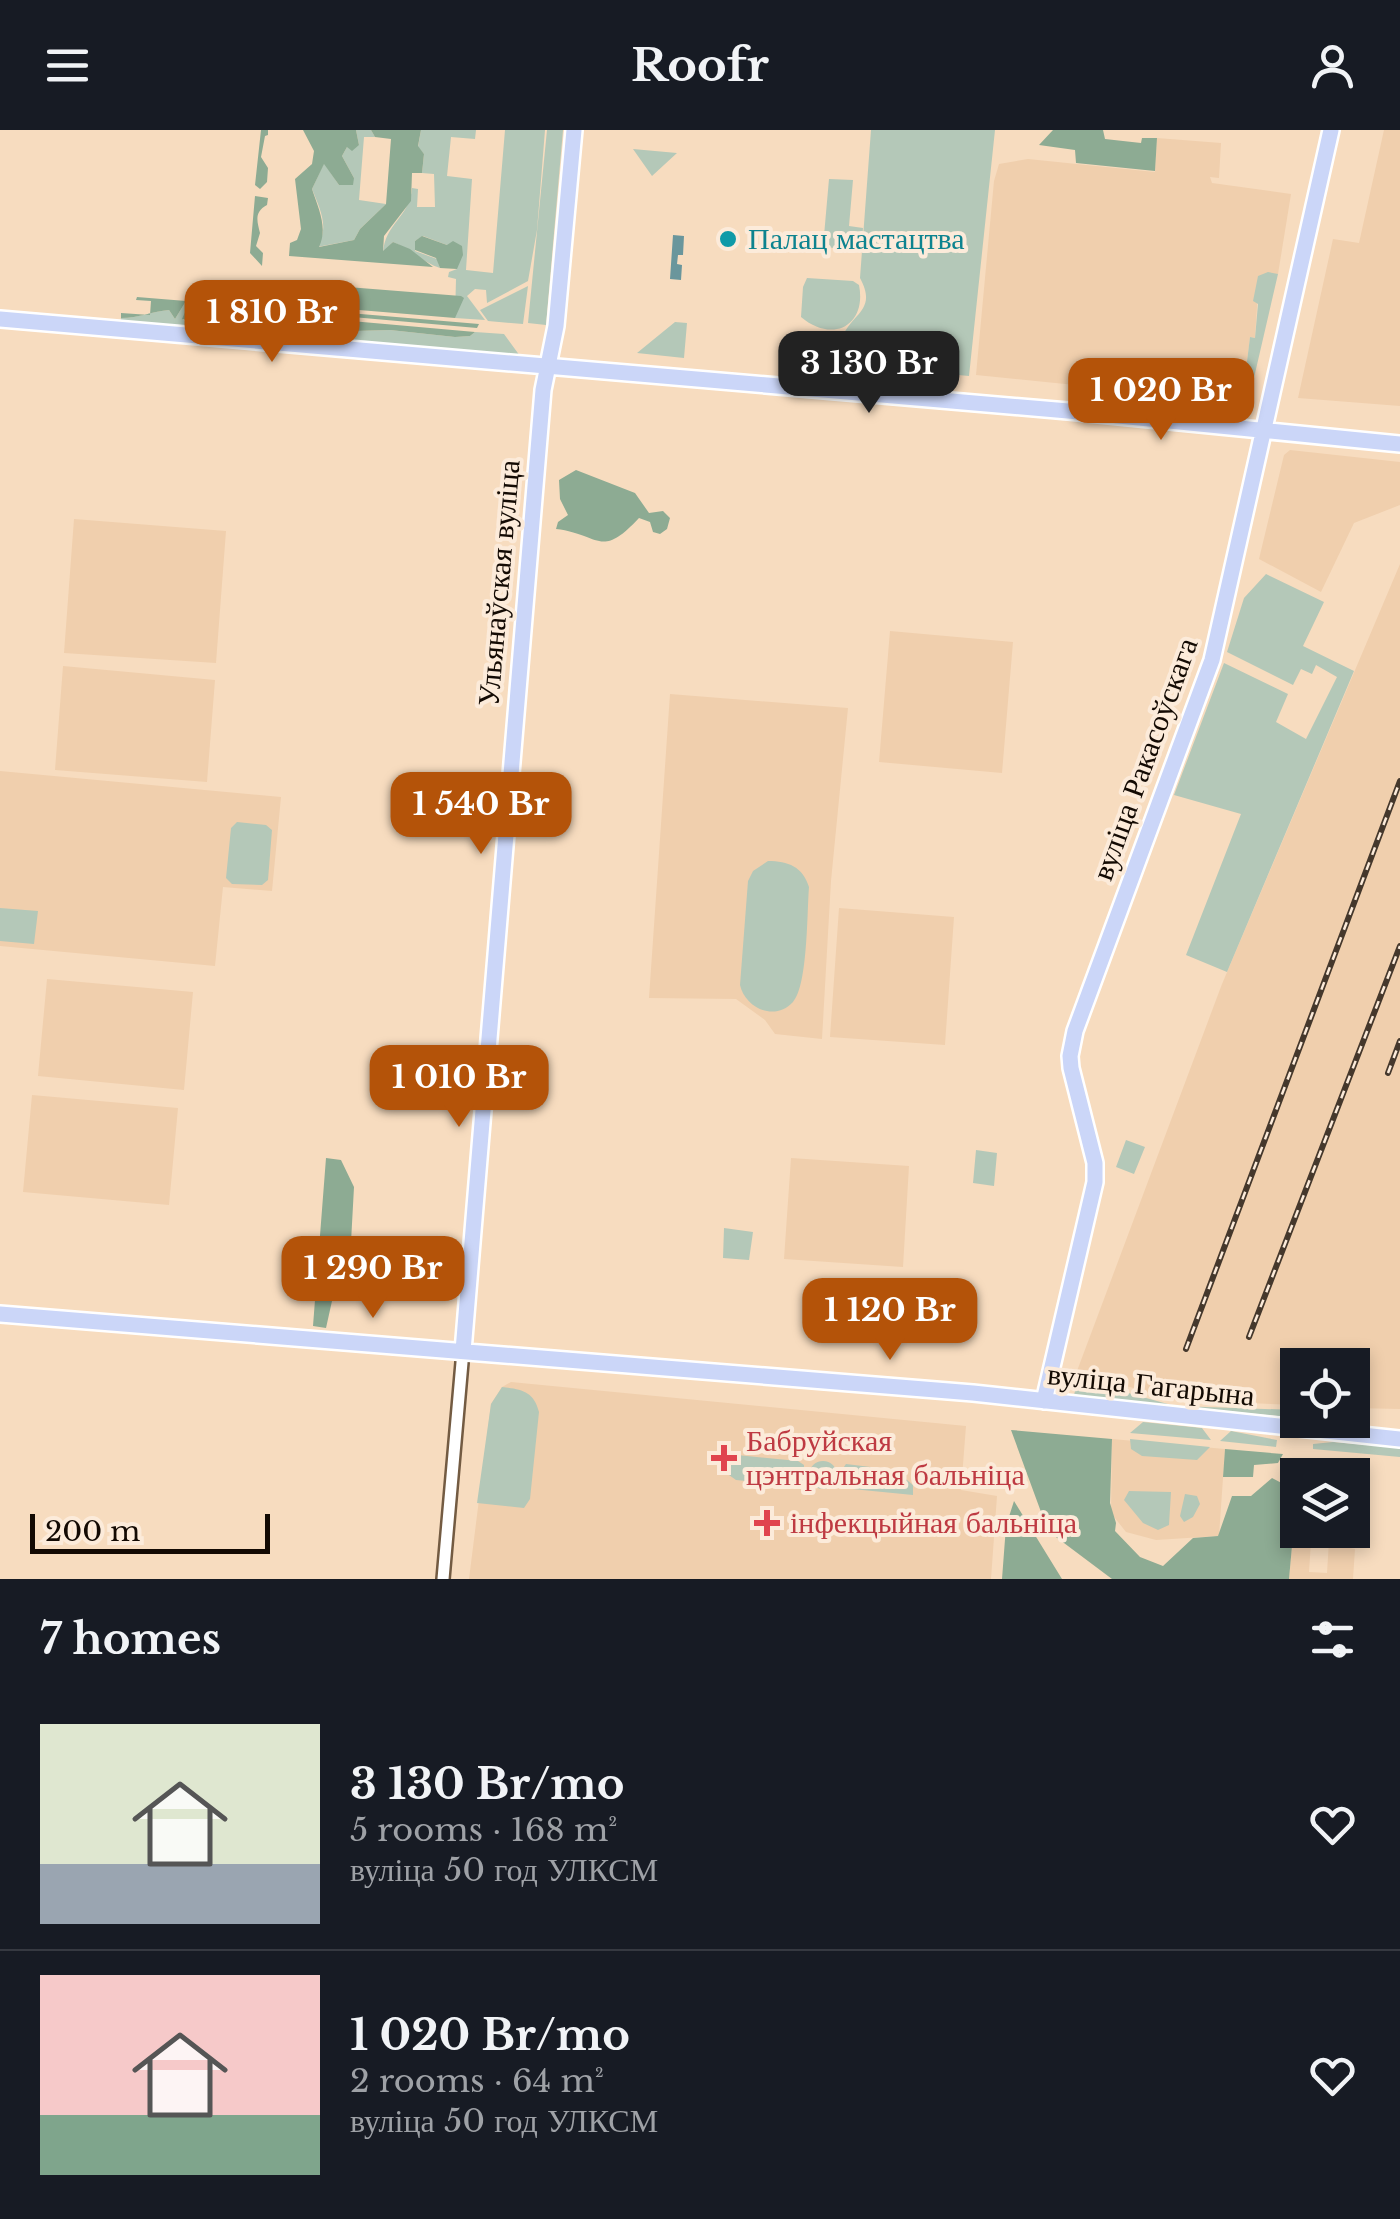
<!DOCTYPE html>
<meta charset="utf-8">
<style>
body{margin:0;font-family:"Libre Baskerville",serif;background:#20242c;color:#f1f3f6;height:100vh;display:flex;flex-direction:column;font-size:38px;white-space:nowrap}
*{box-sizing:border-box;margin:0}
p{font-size:32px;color:#9ea1a6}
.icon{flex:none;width:55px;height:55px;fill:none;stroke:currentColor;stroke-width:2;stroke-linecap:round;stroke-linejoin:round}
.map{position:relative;height:1449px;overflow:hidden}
.details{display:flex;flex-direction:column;background:#171b24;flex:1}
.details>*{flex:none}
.buttons{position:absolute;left:1280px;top:1218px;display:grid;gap:20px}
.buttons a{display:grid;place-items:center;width:90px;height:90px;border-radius:0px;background:#171b24;box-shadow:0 5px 15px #0003;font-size:50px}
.scale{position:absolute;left:30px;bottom:25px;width:240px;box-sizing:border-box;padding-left:10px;border:5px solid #130a03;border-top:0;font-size:28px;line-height:35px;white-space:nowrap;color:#130a03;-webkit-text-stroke:8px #fcebda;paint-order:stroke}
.price{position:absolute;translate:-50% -85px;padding:0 22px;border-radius:20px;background:#b45309;color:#fff;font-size:32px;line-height:65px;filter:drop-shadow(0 2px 5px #0008)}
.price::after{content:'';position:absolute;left:50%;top:60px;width:30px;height:22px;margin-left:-15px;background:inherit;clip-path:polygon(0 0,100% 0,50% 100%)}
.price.on{background:#222;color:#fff}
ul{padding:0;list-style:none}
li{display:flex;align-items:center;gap:30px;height:250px;padding:0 40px}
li+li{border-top:2px solid #363941}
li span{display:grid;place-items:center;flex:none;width:280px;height:200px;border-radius:0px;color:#555}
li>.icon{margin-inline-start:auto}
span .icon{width:120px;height:120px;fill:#fffc;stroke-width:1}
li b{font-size:42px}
h2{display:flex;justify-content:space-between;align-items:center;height:120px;padding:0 40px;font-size:42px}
header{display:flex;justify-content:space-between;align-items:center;height:130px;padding:0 40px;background:#171b24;font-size:45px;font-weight:800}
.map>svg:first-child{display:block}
.built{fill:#f0cfad}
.green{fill:#b4c8b8}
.forest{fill:#8dab93}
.water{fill:#6a969c}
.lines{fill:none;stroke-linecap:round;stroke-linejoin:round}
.minor-casing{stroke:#735b42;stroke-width:16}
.major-casing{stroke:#fff;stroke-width:20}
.minor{stroke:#fff;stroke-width:11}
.major{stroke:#cbd6f8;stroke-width:15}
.rail-casing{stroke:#45382c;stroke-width:6}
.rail{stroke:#fcebda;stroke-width:2.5;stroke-dasharray:8;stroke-linecap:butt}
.culture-dot{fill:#0f9aa8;stroke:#fcebda;stroke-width:4}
.health-dot{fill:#e0444e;stroke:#fcebda;stroke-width:4}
.labels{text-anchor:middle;stroke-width:8;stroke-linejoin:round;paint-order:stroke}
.culture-label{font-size:30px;fill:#0d838f;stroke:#fcebda;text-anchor:start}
.street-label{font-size:30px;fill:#130a03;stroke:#fcebda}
.health-label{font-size:30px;fill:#be3a42;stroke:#fcebda;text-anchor:start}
</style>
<header><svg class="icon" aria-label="menu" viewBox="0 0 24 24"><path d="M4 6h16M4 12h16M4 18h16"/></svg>Roofr<svg class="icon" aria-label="person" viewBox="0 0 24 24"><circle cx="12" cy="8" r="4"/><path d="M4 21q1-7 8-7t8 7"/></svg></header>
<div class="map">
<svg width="1400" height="1449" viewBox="0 0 1400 1449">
<rect width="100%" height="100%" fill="#f7dcbf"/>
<path class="built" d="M1384,0H1400V276L1298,268L1333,109L1359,113Z
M1157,8L1221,13L1219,48L1210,47L1212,53L1291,64L1278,144L1259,146L1255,208L1250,207L1242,272L976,245L994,51L999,34L1028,29L1155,42Z
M1290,320L1400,332V375L1354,393L1321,462L1259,429L1284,325Z
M74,389L226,401L216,533L64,523Z
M1400,434V1279L1353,1278L1352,1235H1298L1297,1275L1173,1270L1077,1241L1222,854Z
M890,501L1013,512L1002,643L879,632Z
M63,536L215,550L207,652L55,640Z
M670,564L848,578L831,751L822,909L775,904L765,890L736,869L649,868Z
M0,641L281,667L272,761L223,757L215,836L0,816Z
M839,778L954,787L945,915L830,907Z
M47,849L193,862L184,960L38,946Z
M32,965L178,978L169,1075L23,1062Z
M791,1028L909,1036L903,1137L784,1129Z
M511,1252L966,1296L961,1360L997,1366L991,1449H469L491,1274L502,1257Z
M1112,1309L1225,1319L1219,1406L1156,1410L1126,1402L1111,1383Z
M1297,1363L1298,1400H1313L1307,1401L1306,1411L1311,1412L1309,1442L1327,1443L1329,1411L1350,1413V1418L1355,1419L1353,1449H1289Z"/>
<path class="green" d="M356,0H371L375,7H364L359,70L386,74L360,99L354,110L317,117C330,98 320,79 312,59L324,33L339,55L354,48L342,26L347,17L359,15Z
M421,0H476L475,9L451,7L447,46L472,49L466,140L493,143L505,0H545L537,100L528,151L487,173L486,160L475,159L467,166L485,190L455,188L456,149L448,147L449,142L457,139L447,115L423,106L415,111V121L437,129L440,138C424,133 410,119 393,112L383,123C385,93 410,87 412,58L418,59L417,77H435L434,44L422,43L424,24L418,17Z
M547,0H563L546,195L528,193Z
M871,0H995L969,246L839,234C840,226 840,215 842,208C851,183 878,181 860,148Z
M633,19L677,23L652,46Z
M829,49L853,50L849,96L863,98L861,120L823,117Z
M1268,142L1278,144L1247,278L1191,274L1192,268L1242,272L1250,207L1255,208L1258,174L1253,171L1258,146Z
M807,148L853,151L859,155C867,195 833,214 801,187L803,157Z
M528,156L523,194L488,191L480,180Z
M186,171H190L183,190L234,202L251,199L272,204L279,189L260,192L266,181L263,177L285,178L283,213L120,199L121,188C138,188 153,181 169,180L175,189Z
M675,192L687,193L684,228L637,223Z
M340,196L354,201L390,200L455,207L470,206L475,202L504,204L520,226L329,210L331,202Z
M1266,444L1324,472L1303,516L1354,541L1227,842L1186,825L1241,684L1174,665L1224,533L1288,564L1276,592L1306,609L1337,547L1316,535L1312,544L1301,539L1293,555L1227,522L1244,468Z
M417,652L451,654L441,671L416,669Z
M237,692L266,695L272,700L268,750L262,755L232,754L226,748L231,698Z
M768,731C788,731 803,737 809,757C807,781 808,856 793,872C775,892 745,878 740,855L748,751L753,741Z
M0,778L38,781L34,814L0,811Z
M1126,1010L1145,1017L1134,1044L1116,1037Z
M976,1020L997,1023L994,1056L973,1053Z
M724,1098L753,1102L749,1130L723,1128Z
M907,1154L950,1158L948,1175L907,1171Z
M1078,1249L1175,1276L1074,1265Z
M502,1257C521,1259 534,1261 539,1282L530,1369L524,1378L477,1373L491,1274Z
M1177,1276L1297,1280V1288Z
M1143,1292L1202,1298L1211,1310L1130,1303Z
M1231,1301L1277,1310L1276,1317L1220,1311Z
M1130,1309L1210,1317L1197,1330L1142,1326L1131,1319Z
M1333,1312L1400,1318V1327L1313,1319V1314Z
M737,1325L798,1331L804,1335V1353L800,1356L736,1350L729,1345L730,1330Z
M809 1345a14 14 0 1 1 28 0a14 14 0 1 1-28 0Z
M846,1334L895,1340L913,1355V1365L842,1358L841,1341Z
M1129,1361L1171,1362L1169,1395L1158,1400L1143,1393L1124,1370Z
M1185,1364L1197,1366L1200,1374L1193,1387L1184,1392L1180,1386Z"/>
<path class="forest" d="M261,0H268V5L265,6L261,27L268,38L267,52L260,59L255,55Z
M303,0H356L359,15L352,21L347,17L342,26L354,48L353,55H339L324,34L312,59C319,80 328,98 319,117L354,110L360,99L386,74L391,9L375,7L371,0H421L418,16L424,24L422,43H412L411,71L384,106L383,121L393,112L410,119L433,137L289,126L290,113L297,110L301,99L295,49L312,34L314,21Z
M1053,0H1103L1105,9L1141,13L1142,8H1157L1155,41L1076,33L1075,20L1039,15Z
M255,66L268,68L267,75C254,82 257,91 260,103L256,116L263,123L262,136L250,123Z
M422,106L447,115L453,111L462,116L463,125L457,139L440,138L436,128L415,120V111Z
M335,156L461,166L464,168L455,188L335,178Z
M137,167L186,171L175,189L169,180C153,181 139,188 121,188V183L150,185L151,171L136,170Z
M190,171L263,177L266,181L261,192L280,189L279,201L271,204L251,199L234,202L182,189Z
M329,181L340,190L475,202L470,206L455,207L390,200L354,201L340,196L331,202L332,188L322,187Z
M337,182L479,194L477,198L341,186Z
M576,340L635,363L649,383L663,381L670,388L667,399L660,404L653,402L650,392L639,388C600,430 600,404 556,399L558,392L568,385L560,369L559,350Z
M326,1028L341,1030L354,1057L349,1149L332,1171L326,1198L313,1196Z
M1011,1300L1112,1309L1110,1373L1116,1393L1115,1401L1140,1427L1163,1436L1193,1408L1218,1406L1232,1366H1251L1272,1348L1297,1361L1289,1449H1112L1048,1401Z
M1225,1319L1283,1324L1278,1333L1254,1335L1253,1347H1223Z
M1014,1371L1062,1449H1002L1006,1396Z"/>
<path class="water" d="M673,105L684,106L683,125H678L677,134L682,135L681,150L670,149Z"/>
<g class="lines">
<defs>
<path id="minor" d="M443,1449L463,1221"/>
<path id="major" d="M0,189L1068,281L1400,314
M0,1184L973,1263L1400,1309
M463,1221L543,260L556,196L574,0
M1044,1271L1095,1052V1033L1071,938L1070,926L1075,901L1212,530L1331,0"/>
</defs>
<use href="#minor" class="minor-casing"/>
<use href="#major" class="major-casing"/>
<use href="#minor" class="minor"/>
<use href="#major" class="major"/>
<defs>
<path id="rail" d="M1388,943L1400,911
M1249,1207L1400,816
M1186,1219L1400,651"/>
</defs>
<use href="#rail" class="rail-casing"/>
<use href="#rail" class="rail"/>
</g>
<circle class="culture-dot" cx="728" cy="109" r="10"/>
<g class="health-dot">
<path d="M719 1313h10v10h10v10h-10v10h-10v-10h-10v-10h10z"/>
<path d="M762 1378h10v10h10v10h-10v10h-10v-10h-10v-10h10z"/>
</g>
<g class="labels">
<g class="culture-label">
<text x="748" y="119">Палац мастацтва</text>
</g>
<g class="street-label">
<text transform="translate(499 453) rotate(-85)" y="10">Ульянаўская вуліца</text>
<text transform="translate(1145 629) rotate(-70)" y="10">вуліца Ракасоўскага</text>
<text transform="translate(1151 1255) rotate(6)" y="10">вуліца Гагарына</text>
</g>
<g class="health-label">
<text x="746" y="1321">Бабруйская<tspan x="746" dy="34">цэнтральная бальніца</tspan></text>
<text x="790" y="1403">інфекцыйная бальніца</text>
</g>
</g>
</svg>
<div class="buttons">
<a><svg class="icon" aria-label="locate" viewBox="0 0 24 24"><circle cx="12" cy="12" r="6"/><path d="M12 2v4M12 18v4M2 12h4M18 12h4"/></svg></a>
<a><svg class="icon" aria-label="layers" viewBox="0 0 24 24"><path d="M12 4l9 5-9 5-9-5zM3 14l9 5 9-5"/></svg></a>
</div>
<div class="scale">200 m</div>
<b class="price" style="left:272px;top:235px">1 810 Br</b>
<b class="price on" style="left:869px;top:286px">3 130 Br</b>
<b class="price" style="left:1161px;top:313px">1 020 Br</b>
<b class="price" style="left:481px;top:727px">1 540 Br</b>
<b class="price" style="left:459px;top:1000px">1 010 Br</b>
<b class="price" style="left:373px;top:1191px">1 290 Br</b>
<b class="price" style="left:890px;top:1233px">1 120 Br</b>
</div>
<section class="details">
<h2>7 homes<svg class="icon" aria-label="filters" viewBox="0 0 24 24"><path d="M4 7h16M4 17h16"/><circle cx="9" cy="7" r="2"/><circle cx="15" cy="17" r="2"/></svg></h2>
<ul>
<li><span style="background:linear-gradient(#dfe7d0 70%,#9aa5b1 0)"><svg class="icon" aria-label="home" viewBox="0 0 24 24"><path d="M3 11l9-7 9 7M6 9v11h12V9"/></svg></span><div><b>3 130 Br/mo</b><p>5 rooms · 168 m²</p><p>вуліца 50 год УЛКСМ</p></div><svg class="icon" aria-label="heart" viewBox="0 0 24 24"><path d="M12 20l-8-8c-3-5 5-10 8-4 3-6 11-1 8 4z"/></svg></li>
<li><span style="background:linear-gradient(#f6c9c9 70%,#7fa58c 0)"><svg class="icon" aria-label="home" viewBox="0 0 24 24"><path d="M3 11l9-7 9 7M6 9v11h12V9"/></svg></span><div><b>1 020 Br/mo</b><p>2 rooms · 64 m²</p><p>вуліца 50 год УЛКСМ</p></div><svg class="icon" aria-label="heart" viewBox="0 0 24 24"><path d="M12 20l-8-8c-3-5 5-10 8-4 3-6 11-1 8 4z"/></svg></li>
</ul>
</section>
